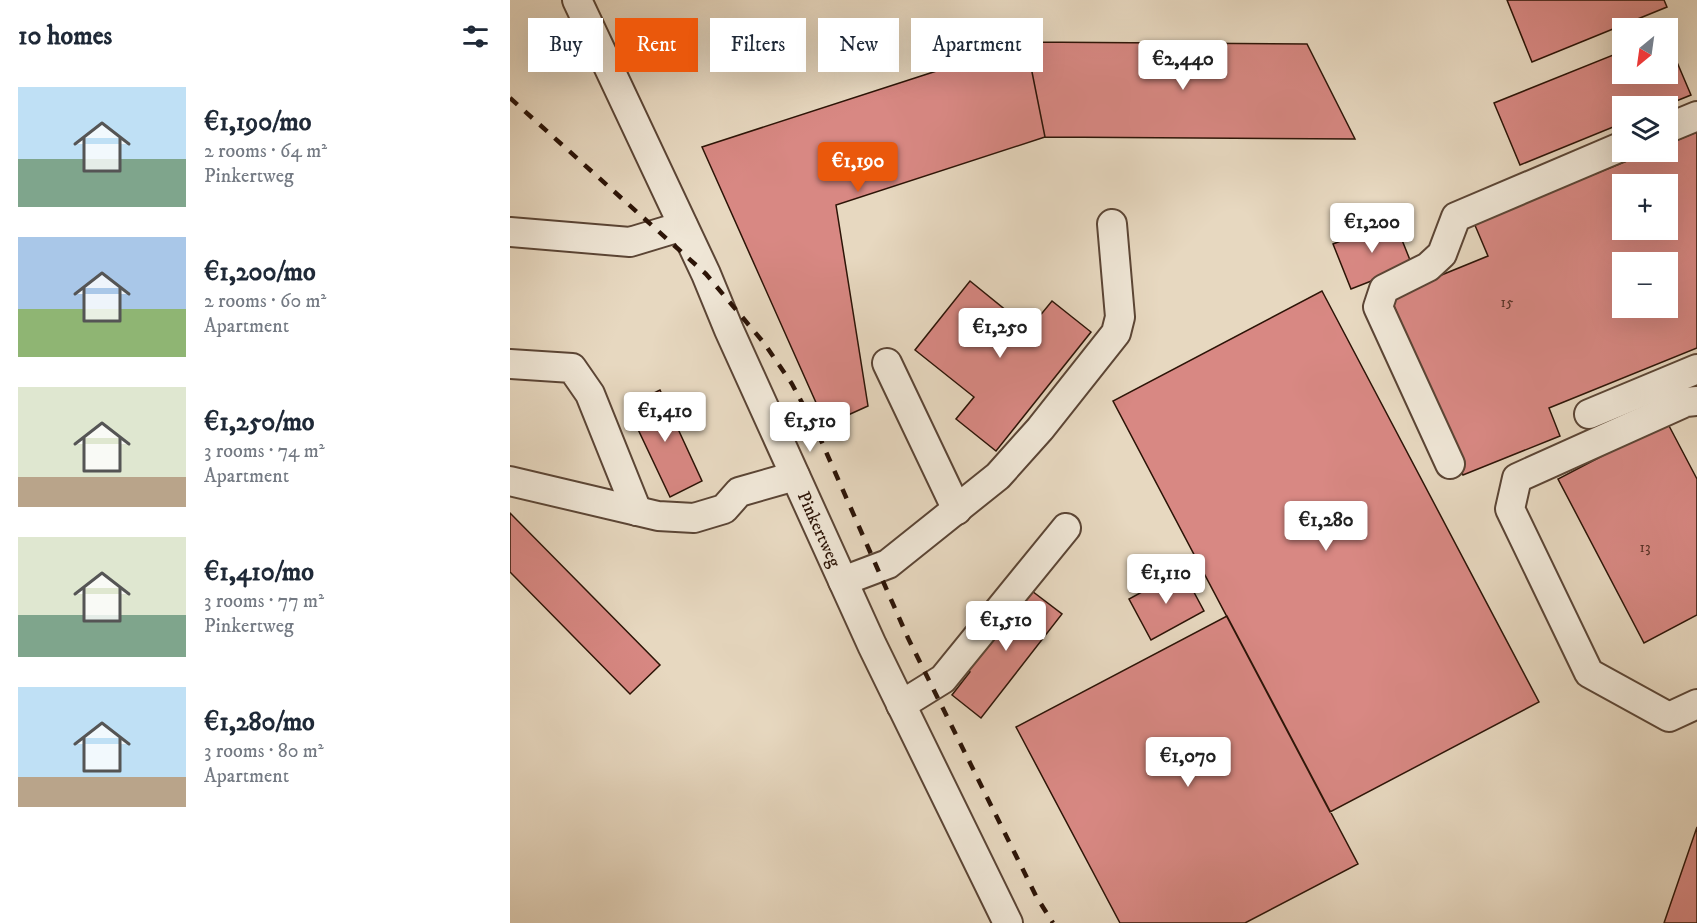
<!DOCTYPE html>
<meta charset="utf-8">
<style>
body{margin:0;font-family:"IM FELL DW Pica",serif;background:#f2f2f3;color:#1f2937;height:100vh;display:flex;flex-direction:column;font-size:22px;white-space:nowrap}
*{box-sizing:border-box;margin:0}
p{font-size:20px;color:#747a83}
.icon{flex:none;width:33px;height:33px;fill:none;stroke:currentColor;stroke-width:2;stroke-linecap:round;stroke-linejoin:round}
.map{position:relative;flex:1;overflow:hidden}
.sheet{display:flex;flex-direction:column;background:#fff;width:510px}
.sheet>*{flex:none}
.top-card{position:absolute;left:18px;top:18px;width:570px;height:54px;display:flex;gap:12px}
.needle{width:39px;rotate:209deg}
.buttons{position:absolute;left:1102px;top:18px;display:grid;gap:12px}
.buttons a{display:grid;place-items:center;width:66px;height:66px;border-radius:0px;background:#fff;box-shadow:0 6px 24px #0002;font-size:30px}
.price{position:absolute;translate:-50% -51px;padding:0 14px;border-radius:6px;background:#fff;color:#222;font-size:20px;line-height:39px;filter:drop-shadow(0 2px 3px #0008)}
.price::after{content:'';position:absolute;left:50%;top:36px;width:18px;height:14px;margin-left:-9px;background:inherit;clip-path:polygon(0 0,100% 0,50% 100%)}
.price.selected{background:#ea580c;color:#fff}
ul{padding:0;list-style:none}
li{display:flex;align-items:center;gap:18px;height:150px;padding:0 18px}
li span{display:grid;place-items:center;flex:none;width:168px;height:120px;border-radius:0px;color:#555}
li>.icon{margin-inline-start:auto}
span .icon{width:72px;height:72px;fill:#fffc;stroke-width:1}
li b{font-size:26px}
h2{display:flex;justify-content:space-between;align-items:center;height:72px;padding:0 18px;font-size:26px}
.chip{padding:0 21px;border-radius:0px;background:#fff;box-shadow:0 6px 24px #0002;font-size:21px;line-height:54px}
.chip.selected{background:#ea580c;color:#fff}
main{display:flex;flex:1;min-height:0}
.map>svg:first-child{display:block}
.building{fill:#d88883;stroke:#2c1407;stroke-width:1.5;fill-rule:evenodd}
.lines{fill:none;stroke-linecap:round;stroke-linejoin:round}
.minor-casing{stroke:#5b4535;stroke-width:32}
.minor{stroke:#efe6d6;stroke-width:28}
.rail{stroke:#2c1407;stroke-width:4.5;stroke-dasharray:10 10;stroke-linecap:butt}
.labels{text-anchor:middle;stroke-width:6;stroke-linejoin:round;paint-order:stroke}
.number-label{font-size:15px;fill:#573126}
.street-label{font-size:18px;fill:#2c1407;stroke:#efe6d6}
</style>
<main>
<section class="sheet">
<h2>10 homes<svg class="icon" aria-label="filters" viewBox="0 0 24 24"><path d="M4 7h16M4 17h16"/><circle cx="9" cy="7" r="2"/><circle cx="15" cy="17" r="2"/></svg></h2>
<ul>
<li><span style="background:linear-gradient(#bfe0f5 60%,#7fa58c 0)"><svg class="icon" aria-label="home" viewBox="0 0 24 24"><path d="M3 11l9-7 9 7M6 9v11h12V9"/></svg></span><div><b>€1,190/mo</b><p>2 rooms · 64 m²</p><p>Pinkertweg</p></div></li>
<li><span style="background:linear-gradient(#a9c7e8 60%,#8fb573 0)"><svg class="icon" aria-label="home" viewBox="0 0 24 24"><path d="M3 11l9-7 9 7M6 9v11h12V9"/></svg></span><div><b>€1,200/mo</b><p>2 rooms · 60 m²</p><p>Apartment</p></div></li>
<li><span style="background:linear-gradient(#dfe7d0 75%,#b9a48a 0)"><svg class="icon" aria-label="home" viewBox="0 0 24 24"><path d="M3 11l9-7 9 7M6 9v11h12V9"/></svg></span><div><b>€1,250/mo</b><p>3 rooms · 74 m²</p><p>Apartment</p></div></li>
<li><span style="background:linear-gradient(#dfe7d0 65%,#7fa58c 0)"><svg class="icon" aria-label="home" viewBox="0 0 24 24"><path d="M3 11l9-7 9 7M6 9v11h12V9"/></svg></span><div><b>€1,410/mo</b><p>3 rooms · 77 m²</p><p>Pinkertweg</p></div></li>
<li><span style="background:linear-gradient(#bfe0f5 75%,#b9a48a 0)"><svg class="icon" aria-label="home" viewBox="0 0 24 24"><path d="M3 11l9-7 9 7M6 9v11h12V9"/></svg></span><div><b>€1,280/mo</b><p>3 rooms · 80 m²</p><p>Apartment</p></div></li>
</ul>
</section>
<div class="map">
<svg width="1187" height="923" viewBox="0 0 1187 923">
<rect width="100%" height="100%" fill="#e7d8c0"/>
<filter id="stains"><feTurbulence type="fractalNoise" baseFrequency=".00333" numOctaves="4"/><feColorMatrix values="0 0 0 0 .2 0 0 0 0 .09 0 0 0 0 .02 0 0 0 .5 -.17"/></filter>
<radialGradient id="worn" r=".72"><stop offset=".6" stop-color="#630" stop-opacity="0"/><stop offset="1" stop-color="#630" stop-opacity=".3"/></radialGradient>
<path class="building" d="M997,0H1154L1157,7L1022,62Z
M1158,41L1181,95L1154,106H1113V123L1010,165L984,103L1113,51V74H1158Z
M516,42L535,137L326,205L358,406L316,425L192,147Z
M516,42L797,44L845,139L535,137Z
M1187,132V348L1039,408L1050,436L953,475L880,296L978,256L964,223L1139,152H1158V144ZM1113,184H1158V230H1113ZM1113,262H1158V308H1113Z
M884,220L902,265L841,289L823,244Z
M460,281L519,329L542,301L581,332L486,451L446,419L464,397L405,350Z
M812,291L1029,702L820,812L603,401Z
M150,390L192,481L160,497L117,406Z
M1157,422L1187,479V615L1134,643L1048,479Z
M0,513L150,665L120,694L0,572Z
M672,570L694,611L641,640L619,599Z
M518,588L552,614L471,718L442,695L460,672L456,669Z
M717,616L848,864L735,923H610L506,727Z
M1187,827V923H1154Z"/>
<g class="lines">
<defs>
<g id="minor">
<path id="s1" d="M67,0L196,274L219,330L362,645L498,923"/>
<path d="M1158,128L1187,116"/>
<path d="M0,232L120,242L173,226"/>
<path d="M377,363L447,510"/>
<path d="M0,364L62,368L80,394L127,511"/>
<path d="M1187,401L1176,402L1007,478L1000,509L1079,673L1159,717L1187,704"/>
<path d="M1079,414L1187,369"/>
<path d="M940,464L868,307L874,289L918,267L932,254L946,217L1113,146"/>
<path d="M0,481L148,516L184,518L214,509L229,492L285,476"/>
<path d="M333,581L378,564L488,476L530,429L606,333L610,317L602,224"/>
<path d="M391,705L433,679L556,528"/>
</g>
</defs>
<use href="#minor" class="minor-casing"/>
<use href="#minor" class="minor"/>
<path class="rail" d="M0,98L196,274L254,343L282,384L306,429L398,638L526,896L543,923"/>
</g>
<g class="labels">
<g class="number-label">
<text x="997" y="307">15</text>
<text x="1135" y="552">13</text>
</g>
<g class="street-label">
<text dy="6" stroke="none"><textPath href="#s1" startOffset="582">Pinkertweg</textPath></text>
</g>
</g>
<rect width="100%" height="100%" filter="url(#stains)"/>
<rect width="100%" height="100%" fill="url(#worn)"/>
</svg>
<div class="buttons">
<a><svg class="needle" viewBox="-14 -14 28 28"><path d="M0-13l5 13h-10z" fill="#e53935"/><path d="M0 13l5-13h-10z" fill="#747a83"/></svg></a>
<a><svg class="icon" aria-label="layers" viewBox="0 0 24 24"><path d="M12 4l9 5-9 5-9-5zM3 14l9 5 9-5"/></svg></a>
<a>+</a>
<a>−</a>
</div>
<b class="price" style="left:673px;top:91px">€2,440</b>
<b class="price selected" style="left:348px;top:193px">€1,190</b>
<b class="price" style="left:862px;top:254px">€1,200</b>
<b class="price" style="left:490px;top:359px">€1,250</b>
<b class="price" style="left:155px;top:443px">€1,410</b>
<b class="price" style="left:300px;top:453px">€1,510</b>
<b class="price" style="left:816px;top:552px">€1,280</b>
<b class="price" style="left:656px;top:605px">€1,110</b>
<b class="price" style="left:496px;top:652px">€1,510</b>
<b class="price" style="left:678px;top:788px">€1,070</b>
<div class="top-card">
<a class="chip">Buy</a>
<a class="chip selected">Rent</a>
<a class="chip">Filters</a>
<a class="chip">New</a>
<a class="chip">Apartment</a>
</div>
</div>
</main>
